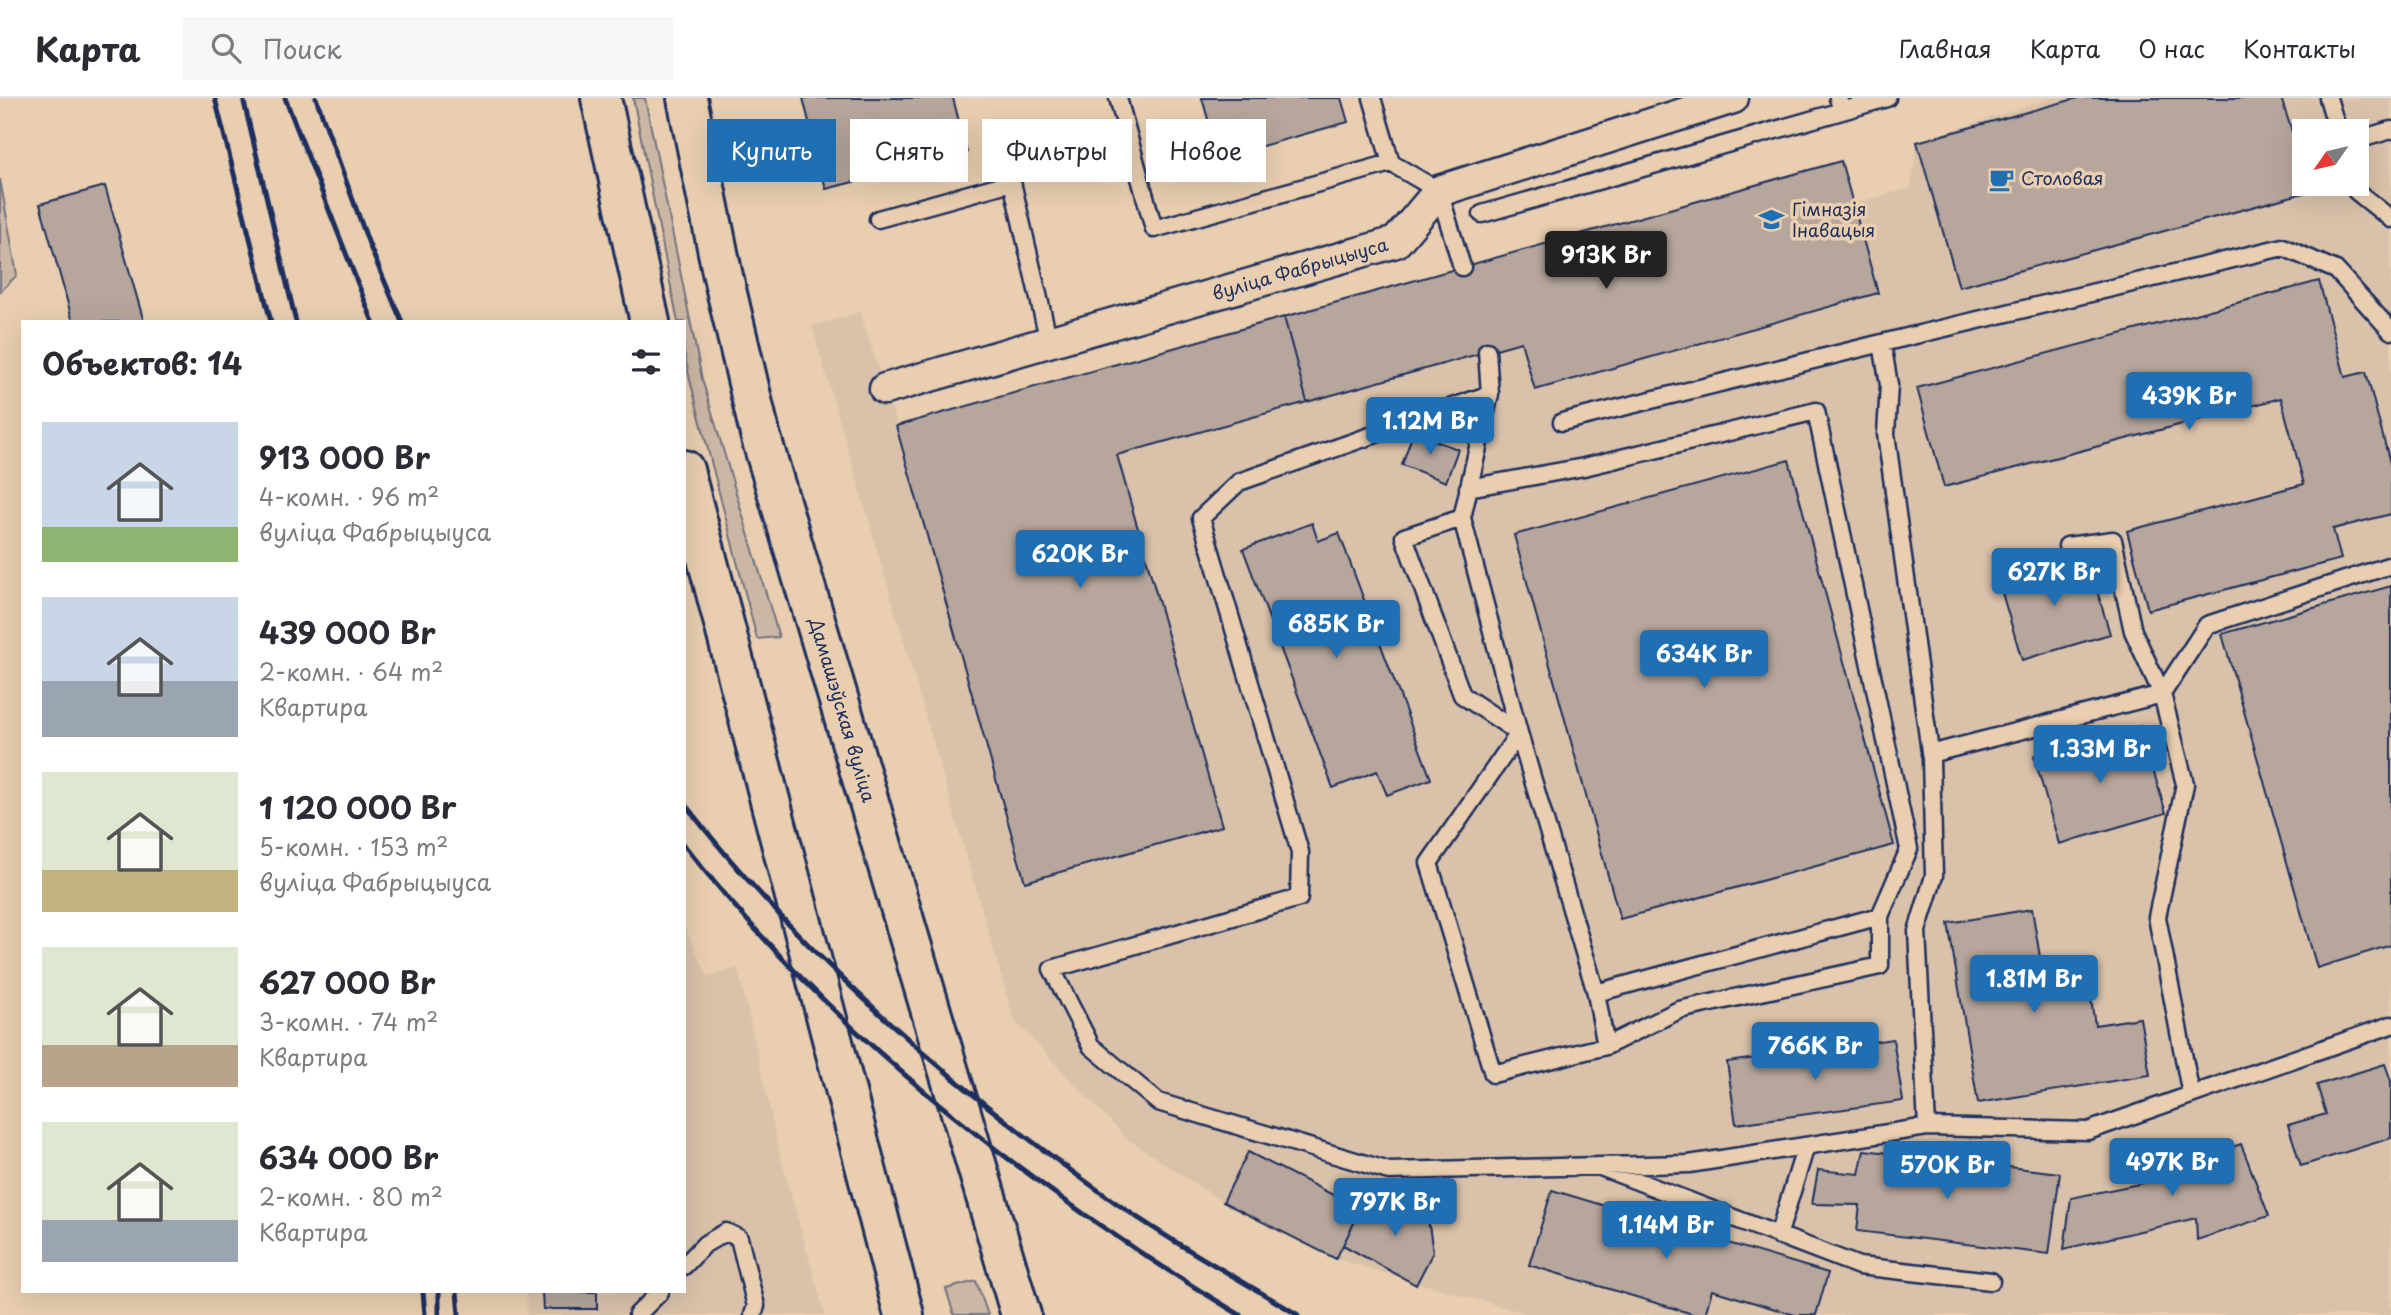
<!DOCTYPE html>
<html lang="ru">
<meta charset="utf-8">
<style>
body{margin:0;font-family:"Playpen Sans",sans-serif;background:#f7f7f7;color:#2b2b33;height:100vh;display:flex;flex-direction:column;font-size:26px;white-space:nowrap}
*{box-sizing:border-box;margin:0}
p{font-size:23px;color:#7c7c81}
.icon{flex:none;width:38px;height:38px;fill:none;stroke:currentColor;stroke-width:2;stroke-linecap:round;stroke-linejoin:round}
.map{position:relative;flex:1;overflow:hidden}
.panel{position:absolute;left:21px;top:222px;width:665px;height:973px;display:flex;flex-direction:column;background:#fff;border-radius:0px;box-shadow:0 7px 28px #0002}
.panel>*{flex:none}
.top-card{position:absolute;left:707px;top:21px;width:665px;height:63px;display:flex;gap:14px}
.needle{width:46px;rotate:236deg}
.tools{position:absolute;left:2292px;top:21px;display:grid;gap:14px}
.tools a{display:grid;place-items:center;width:77px;height:77px;border-radius:0px;background:#fff;box-shadow:0 7px 28px #0002;font-size:35px}
.price{position:absolute;translate:-50% -60px;padding:0 16px;border-radius:7px;background:#1f6fb2;color:#fff;font-size:23px;line-height:46px;filter:drop-shadow(0 2px 4px #0008)}
.price::after{content:'';position:absolute;left:50%;top:42px;width:21px;height:16px;margin-left:-10px;background:inherit;clip-path:polygon(0 0,100% 0,50% 100%)}
.price.current{background:#222;color:#fff}
ul{padding:0;list-style:none}
li{display:flex;align-items:center;gap:21px;height:175px;padding:0 21px}
li span{display:grid;place-items:center;flex:none;width:196px;height:140px;border-radius:0px;color:#555}
li>.icon{margin-inline-start:auto}
span .icon{width:84px;height:84px;fill:#fffc;stroke-width:1}
li b{font-size:30px}
h2{display:flex;justify-content:space-between;align-items:center;height:84px;padding:0 21px;font-size:30px}
.pill{padding:0 24px;border-radius:0px;background:#fff;box-shadow:0 7px 28px #0002;font-size:24px;line-height:63px}
.pill.current{background:#1f6fb2;color:#fff}
header{display:flex;align-items:center;gap:42px;box-sizing:border-box;height:98px;padding:0 35px;background:#fff;border-bottom:2px solid #e1e1e2}
header strong{font-size:33px}
nav{display:flex;gap:38px;margin-inline-start:auto;font-size:24px}
.search{width:490px;height:63px;background:#f7f7f7;display:flex;align-items:center;gap:18px;box-sizing:border-box;padding:0 24px;border-radius:0px;color:#7c7c81;font-size:26px}
.map>svg:first-child{display:block}
.built{fill:#dac2aa;fill-rule:evenodd}
.green{fill:#cbb7a4;stroke:#737381;stroke-width:2}
.building{fill:#b6a69c;stroke:#1b2f5e;stroke-width:2}
.lines{fill:none;stroke-linecap:round;stroke-linejoin:round}
.service-casing{stroke:#1b2f5e;stroke-width:21}
.minor-casing{stroke:#1b2f5e;stroke-width:35}
.primary-casing{stroke:#1b2f5e;stroke-width:44}
.service{stroke:#e9ceb0;stroke-width:16}
.minor{stroke:#e9ceb0;stroke-width:30}
.primary{stroke:#e9ceb0;stroke-width:38}
.rail{stroke:#1b2f5e;stroke-width:5}
.labels{text-anchor:middle;stroke-width:7;stroke-linejoin:round;paint-order:stroke}
.poi-label{font-size:18px;fill:#1b2f5e;stroke:#e9ceb0;text-anchor:start}
.street-label{font-size:18px;fill:#1b2f5e;stroke:#e9ceb0}
</style>
<header>
<strong>Карта</strong>
<div class="search"><svg class="icon" aria-label="search" viewBox="0 0 24 24"><circle cx="10" cy="10" r="6"/><path d="M15 15l6 6"/></svg>Поиск</div>
<nav><a>Главная</a><a>Карта</a><a>О нас</a><a>Контакты</a></nav>
</header>
<div class="map">
<svg width="2391" height="1217" viewBox="0 0 2391 1217">
<rect width="100%" height="100%" fill="#e9ceb0"/>
<filter id="ink" filterUnits="userSpaceOnUse"><feTurbulence type="fractalNoise" baseFrequency=".0143" numOctaves="2"/><feDisplacementMap in="SourceGraphic" scale="14" xChannelSelector="R" yChannelSelector="G"/><feConvolveMatrix kernelMatrix="1 2 1 2 8 2 1 2 1" color-interpolation-filters="sRGB"/></filter>
<g filter="url(#ink)">
<path class="built" d="M2052,0H2391V1217H1531L1336,1161L1223,1104L1126,1040L1014,922L812,228L860,214L897,328L1841,63L1853,106L1911,90L1917,44ZM2305,33H2357V86H2305Z
M684,827L708,879L738,870L782,1065L825,1217H527L526,1194H684Z"/>
<path class="green" d="M633,0H645L702,281L779,539L757,541L690,282L684,254V224H678Z
M0,81L17,177L0,194Z
M976,1183L988,1217H954L946,1191Z"/>
<path class="building" d="M803,0H953L967,55L826,91Z
M1202,0H1341L1348,24L1219,60Z
M2078,0H2281L2305,73V86H2309L2311,93L1959,189L1917,44Z
M1841,63L1878,195L1535,292L1521,244L1307,304L1284,219Z
M105,88L144,224H73L40,106Z
M2319,183L2345,279L2366,274L2391,369V416L2333,431L2341,461L2148,512L2127,433L2304,386L2281,300L1944,389L1917,290Z
M1284,219L1307,304L1117,357L1222,728L1025,784L896,328Z
M1413,335L1458,351L1446,384L1402,367Z
M1789,362L1894,747L1620,821L1514,437Z
M1312,425L1318,443L1339,435L1431,681L1387,697L1377,673L1333,690L1243,451Z
M2087,459L2110,536L2022,562L1999,485Z
M2391,488V847L2317,870L2222,536Z
M2140,628L2166,715L2059,746L2034,658Z
M2032,811L2042,871L2085,864L2095,927L2140,920L2150,977L1978,1005L1948,825Z
M1893,941L1903,1003L1736,1026L1727,964Z
M2385,966L2391,983V1040L2301,1068L2288,1027L2326,1016L2317,987Z
M2177,1043L2183,1066L2241,1046L2269,1118L2197,1142L2196,1120L2064,1151L2071,1100L2153,1083L2149,1050Z
M1864,1052L2060,1075L2049,1156L1857,1133L1860,1107L1812,1106L1818,1072L1859,1076Z
M1248,1054L1361,1111L1336,1161L1223,1104Z
M1552,1092L1828,1175L1816,1217H1795L1712,1192L1705,1217H1696L1529,1167Z
M1398,1093L1426,1107L1433,1154L1416,1187L1343,1147L1361,1111L1383,1122Z
M542,1194H597V1211H543Z"/>
<g class="lines">
<defs>
<path id="service" d="M1118,0L1154,131L1391,65
M1372,0L1391,65L1439,93L1462,169
M1838,0L1842,13L1887,0
M2328,0L2338,33
M2357,42L2391,32
M2354,86L2356,93L2391,121
M1482,116L1842,13
M878,121L1012,84L1049,244
M1490,296L1239,384L1201,420L1300,754L1299,800L1052,871L1091,948L1158,1004L1389,1073L1689,1066L1927,1029L1917,833L1934,778L1931,661L1886,336L1889,287L1882,245L2283,149L2336,172L2391,233
M1562,324L1882,245
M1468,390L1584,369L1816,313L1909,751L1880,818L1596,895L1519,635L1462,420L1490,296L1487,253
M1462,420L1404,439L1462,597L1519,635L1429,765L1493,976L1606,948L1679,912L1880,868V818
M2067,448L2113,442L2133,533L2162,596L2185,686L2157,819L2191,997
M1930,656L2162,596L2207,527L2391,467
M1596,895L1606,948
M1927,1029L2088,1033L2391,927
M1603,1070L1859,1168L1991,1183
M1778,1138L1806,1048
M684,1168L705,1146L726,1134L739,1140L756,1208L753,1217
M637,1217L660,1194"/>
<g id="minor">
<path id="s1" d="M885,291L1396,144L1439,93L1733,0"/>
</g>
<g id="primary">
<path d="M601,0L650,224"/>
<path id="s2" d="M687,0L722,174L760,336L1021,1217"/>
<path d="M684,372L904,1217"/>
</g>
</defs>
<use href="#service" class="service-casing"/>
<use href="#minor" class="minor-casing"/>
<use href="#primary" class="primary-casing"/>
<use href="#service" class="service"/>
<use href="#minor" class="minor"/>
<use href="#primary" class="primary"/>
<path class="rail" d="M215,0L271,224
M243,0L296,224
M285,0L373,224
M316,0L370,149L402,224
M684,705C799,854 956,992 1109,1100C1169,1143 1235,1178 1298,1217
M684,747C835,939 1033,1093 1240,1217
M423,1194L425,1217
M457,1194L459,1217
M439,1217V1194"/>
</g>
</g>
<defs>
<symbol id="cafe-bare" viewBox="-9 -9 18 18"><path d="M-5.5-4.5H6V0H3Q3 3.5 0 3.5H-2.5Q-5.5 3.5-5.5 0ZM3-3.2v2h1.7v-2ZM-6 4.5H4V6H-6Z" fill="#1f6fb2" stroke="#e9ceb0" stroke-width="2.5" paint-order="stroke"/></symbol>
<symbol id="school-bare" viewBox="-9 -9 18 18"><path d="M0-5L7-2L0 1L-7-2ZM-4 1L0 2.5L4 1V4Q0 6-4 4Z" fill="#1f6fb2" stroke="#e9ceb0" stroke-width="2.5" paint-order="stroke"/></symbol>
</defs>
<g fill-rule="evenodd">
<use href="#cafe-bare" x="1984" y="64" width="35" height="35"/>
<use href="#school-bare" x="1754" y="104" width="35" height="35"/>
</g>
<g class="labels">
<g class="poi-label">
<text x="2021" y="87">Столовая</text>
<text x="1792" y="118">Гімназія<tspan x="1792" dy="21">Інавацыя</tspan></text>
</g>
<g class="street-label">
<text dy="6" stroke="none"><textPath href="#s1" startOffset="432">вуліца Фабрыцыуса</textPath></text>
<text dy="6" stroke="none"><textPath href="#s2" startOffset="632">Дамашэўская вуліца</textPath></text>
</g>
</g>
</svg>
<div class="tools">
<a><svg class="needle" viewBox="-14 -14 28 28"><path d="M0-13l5 13h-10z" fill="#e53935"/><path d="M0 13l5-13h-10z" fill="#7c7c81"/></svg></a>
</div>
<b class="price current" style="left:1606px;top:193px">913K Br</b>
<b class="price" style="left:2189px;top:334px">439K Br</b>
<b class="price" style="left:1430px;top:359px">1.12M Br</b>
<b class="price" style="left:1080px;top:492px">620K Br</b>
<b class="price" style="left:2054px;top:510px">627K Br</b>
<b class="price" style="left:1336px;top:562px">685K Br</b>
<b class="price" style="left:1704px;top:592px">634K Br</b>
<b class="price" style="left:2100px;top:687px">1.33M Br</b>
<b class="price" style="left:2034px;top:917px">1.81M Br</b>
<b class="price" style="left:1815px;top:984px">766K Br</b>
<b class="price" style="left:2172px;top:1100px">497K Br</b>
<b class="price" style="left:1947px;top:1103px">570K Br</b>
<b class="price" style="left:1395px;top:1140px">797K Br</b>
<b class="price" style="left:1666px;top:1163px">1.14M Br</b>
<div class="top-card">
<a class="pill current">Купить</a>
<a class="pill">Снять</a>
<a class="pill">Фильтры</a>
<a class="pill">Новое</a>
</div>
<section class="panel">
<h2>Объектов: 14<svg class="icon" aria-label="filters" viewBox="0 0 24 24"><path d="M4 7h16M4 17h16"/><circle cx="9" cy="7" r="2"/><circle cx="15" cy="17" r="2"/></svg></h2>
<ul>
<li><span style="background:linear-gradient(#c9d6e8 75%,#8fb573 0)"><svg class="icon" aria-label="home" viewBox="0 0 24 24"><path d="M3 11l9-7 9 7M6 9v11h12V9"/></svg></span><div><b>913 000 Br</b><p>4-комн. · 96 m²</p><p>вуліца Фабрыцыуса</p></div></li>
<li><span style="background:linear-gradient(#c9d6e8 60%,#9aa5b1 0)"><svg class="icon" aria-label="home" viewBox="0 0 24 24"><path d="M3 11l9-7 9 7M6 9v11h12V9"/></svg></span><div><b>439 000 Br</b><p>2-комн. · 64 m²</p><p>Квартира</p></div></li>
<li><span style="background:linear-gradient(#dfe7d0 70%,#c2b280 0)"><svg class="icon" aria-label="home" viewBox="0 0 24 24"><path d="M3 11l9-7 9 7M6 9v11h12V9"/></svg></span><div><b>1 120 000 Br</b><p>5-комн. · 153 m²</p><p>вуліца Фабрыцыуса</p></div></li>
<li><span style="background:linear-gradient(#dfe7d0 70%,#b9a48a 0)"><svg class="icon" aria-label="home" viewBox="0 0 24 24"><path d="M3 11l9-7 9 7M6 9v11h12V9"/></svg></span><div><b>627 000 Br</b><p>3-комн. · 74 m²</p><p>Квартира</p></div></li>
<li><span style="background:linear-gradient(#dfe7d0 70%,#9aa5b1 0)"><svg class="icon" aria-label="home" viewBox="0 0 24 24"><path d="M3 11l9-7 9 7M6 9v11h12V9"/></svg></span><div><b>634 000 Br</b><p>2-комн. · 80 m²</p><p>Квартира</p></div></li>
</ul>
</section>
</div>
